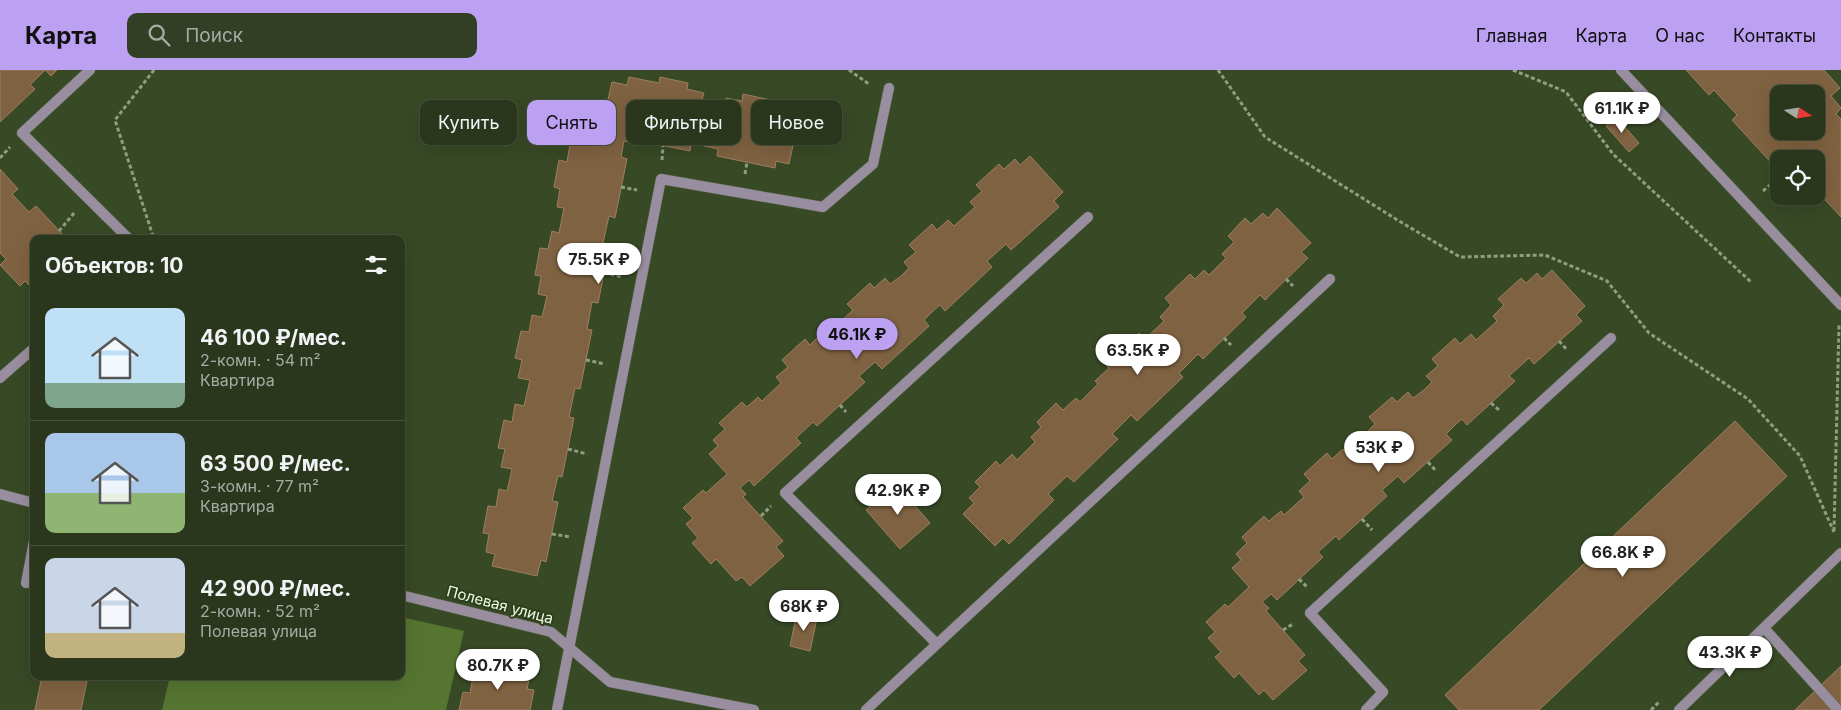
<!DOCTYPE html>
<html lang="ru">
<meta charset="utf-8">
<style>
body{margin:0;font-family:Inter,sans-serif;background:#323f25;color:#f1f3f6;height:100vh;display:flex;flex-direction:column;font-size:19px;white-space:nowrap}
*{box-sizing:border-box;margin:0}
p{font-size:16px;color:#a5aca3}
.icon{flex:none;width:28px;height:28px;fill:none;stroke:currentColor;stroke-width:2;stroke-linecap:round;stroke-linejoin:round}
.map{position:relative;flex:1;overflow:hidden}
.drawer{position:absolute;left:30px;top:165px;width:375px;height:445px;display:flex;flex-direction:column;background:#2a371c;border-radius:10px;box-shadow:0 5px 20px #0002,0 0 0 1px #46513b}
.drawer>*{flex:none}
.top-card{position:absolute;left:420px;top:30px;width:475px;height:45px;display:flex;gap:10px}
.needle{width:32px;rotate:102deg}
.tools{position:absolute;left:1770px;top:15px;display:grid;gap:10px}
.tools a{display:grid;place-items:center;width:55px;height:55px;border-radius:10px;background:#2a371c;box-shadow:0 5px 20px #0002,0 0 0 1px #46513b;font-size:25px}
.price{position:absolute;translate:-50% -42px;padding:0 11px;border-radius:18px;background:#fff;color:#222;font-size:16px;line-height:32px;filter:drop-shadow(0 1px 2px #0008)}
.price::after{content:'';position:absolute;left:50%;top:30px;width:15px;height:11px;margin-left:-8px;background:inherit;clip-path:polygon(0 0,100% 0,50% 100%)}
.price.active{background:#bca0f2;color:#111}
ul{padding:0;list-style:none}
li{display:flex;align-items:center;gap:15px;height:125px;padding:0 15px}
li+li{border-top:1px solid #46513b}
li span{display:grid;place-items:center;flex:none;width:140px;height:100px;border-radius:10px;color:#555}
li>.icon{margin-inline-start:auto}
span .icon{width:60px;height:60px;fill:#fffc;stroke-width:1}
li b{font-size:21px}
h2{display:flex;justify-content:space-between;align-items:center;height:60px;padding:0 15px;font-size:21px}
.chip{padding:0 18px;border-radius:10px;background:#2a371c;box-shadow:0 5px 20px #0002,0 0 0 1px #46513b;font-size:18px;line-height:45px}
.chip.active{background:#bca0f2;color:#111}
header{display:flex;align-items:center;gap:30px;box-sizing:border-box;height:70px;padding:0 25px;background:#bca0f2;color:#111}
header strong{font-size:24px}
nav{display:flex;gap:28px;margin-inline-start:auto;font-size:18px}
.search{width:350px;height:45px;background:#323f25;display:flex;align-items:center;gap:12px;box-sizing:border-box;padding:0 18px;border-radius:10px;color:#a5aca3;font-size:19px}
.map>svg:first-child{display:block}
.green{fill:#567531}
.building{fill:#7f6241;stroke:#9e805f;fill-rule:evenodd}
.lines{fill:none;stroke-linecap:round;stroke-linejoin:round}
.lane-casing{stroke:#556545;stroke-width:11}
.street-casing{stroke:#556545;stroke-width:11}
.path{stroke:#8f9e81;stroke-width:3;stroke-dasharray:4 2.5;stroke-linecap:butt}
.lane{stroke:#988e9f;stroke-width:10}
.street{stroke:#988e9f;stroke-width:10}
.labels{text-anchor:middle;stroke-width:4;stroke-linejoin:round;paint-order:stroke}
.street-label{font-size:15px;fill:#eefae5;stroke:#2e3f1c}
</style>
<header>
<strong>Карта</strong>
<div class="search"><svg class="icon" aria-label="search" viewBox="0 0 24 24"><circle cx="10" cy="10" r="6"/><path d="M15 15l6 6"/></svg>Поиск</div>
<nav><a>Главная</a><a>Карта</a><a>О нас</a><a>Контакты</a></nav>
</header>
<div class="map">
<svg width="1841" height="640" viewBox="0 0 1841 640">
<rect width="100%" height="100%" fill="#384926"/>
<path class="green" d="M401,547L464,561L446,640H162L170,606H401Z"/>
<path class="building" d="M0,0H57L51,6L45,0L30,15L35,19L0,52Z
M1686,0H1824L1840,18L1831,26L1841,38L1836,44L1841,49V147L1818,122L1823,118L1816,111V89H1807L1798,79L1788,89H1779V97L1777,99L1732,50L1737,45L1714,20L1709,25ZM1779,24H1816V61H1779Z
M629,7L659,13L660,7L688,13L687,19L704,23L702,30L725,35L726,28L742,31L743,24L771,30L769,36L788,40L786,46L799,48L789,94L776,91L775,98L717,86L718,79L691,73L690,81L636,70L635,73L624,71L621,87L627,89L615,148L609,146L603,173L610,174L598,233L592,232L587,259L592,260L580,319L575,318L569,347L574,348L562,407L558,406L552,431L558,432L546,492L541,490L537,506L492,496L495,484L486,482L489,464L483,463L488,436L496,437L499,419L507,421L512,399L501,397L505,379L498,378L504,350L512,352L515,334L524,336L530,310L518,308L522,290L515,288L521,261L529,262L532,245L542,247L547,226L538,224L541,206L535,205L540,178L548,179L552,161L559,163L564,138L557,137L560,119L554,117L559,90L567,92L570,74L577,75L579,62L607,68L613,39L606,38L612,12L627,15Z
M1616,47L1639,73L1629,82L1606,56Z
M1030,86L1063,122L1054,131L1059,137L1011,180L1006,174L987,191L992,197L945,241L940,235L933,241L924,250L929,256L882,299L875,292L859,306L865,312L817,356L813,352L796,368L801,373L754,416L749,410L740,418L746,424L743,427L783,471L776,477L784,486L750,516L742,507L736,511L716,489L711,494L692,473L698,468L686,454L693,448L683,438L703,420L706,423L727,404L709,384L718,376L713,370L725,359L719,353L742,332L747,337L758,327L762,331L781,313L776,307L788,297L782,290L805,269L810,275L820,265L828,273L846,257L841,251L853,240L847,234L870,213L874,218L885,208L890,214L901,206L909,198L904,192L916,182L909,175L932,154L937,160L948,150L954,156L975,137L970,132L982,121L976,115L999,94L1004,99L1015,89L1020,95Z
M0,99L18,119L12,124L29,142L36,136L67,169H34V220L25,211L20,216L0,195L6,189L0,183Z
M1277,138L1311,173L1301,182L1308,188L1265,230L1260,225L1242,243L1246,247L1203,289L1198,284L1179,303L1183,307L1137,351L1131,345L1112,364L1118,369L1074,412L1067,406L1048,424L1054,430L1009,474L1003,468L995,476L963,444L974,433L969,428L980,417L975,412L996,391L1000,396L1012,384L1017,390L1035,372L1031,367L1041,357L1037,352L1056,333L1063,340L1076,328L1080,332L1098,314L1095,311L1109,298L1102,291L1127,267L1131,271L1139,263L1145,269L1164,251L1160,247L1171,235L1165,228L1190,204L1195,209L1204,200L1209,205L1226,188L1222,184L1234,172L1228,166L1245,148L1251,154L1263,143L1268,148Z
M1552,200L1585,236L1576,245L1582,251L1534,294L1529,288L1509,306L1515,311L1467,355L1462,349L1455,355L1446,364L1452,370L1404,413L1398,406L1382,420L1387,426L1339,470L1336,466L1318,482L1323,487L1277,530L1271,524L1262,532L1269,538L1266,541L1305,585L1298,591L1307,600L1273,630L1264,620L1259,625L1239,603L1234,608L1215,587L1221,582L1208,568L1215,562L1206,552L1225,534L1228,537L1249,517L1232,498L1241,490L1236,484L1247,473L1242,467L1264,446L1269,451L1281,441L1284,445L1304,427L1299,421L1310,411L1304,404L1327,383L1332,389L1343,379L1350,387L1368,370L1364,365L1375,354L1369,347L1392,327L1397,332L1408,322L1413,328L1424,320L1432,312L1426,306L1438,296L1432,289L1455,268L1460,274L1471,264L1476,270L1497,251L1493,246L1504,235L1498,229L1521,208L1526,213L1537,203L1542,209Z
M1735,351L1787,406L1539,640H1459L1445,625Z
M895,413L930,453L900,479L866,440Z
M797,543L817,548L810,581L790,576Z
M482,594L530,604L527,619L534,620L530,640H459L463,622L470,623L473,607L479,608Z
M1841,596V640H1795Z
M42,606H88L81,640H35Z"/>
<g class="lines">
<defs>
<path id="lane" d="M90,0L22,63L127,167
M26,513L34,471
M1764,558L1838,640
M937,574L785,423L1088,147
M557,640L661,109L823,137L873,94L889,18
M866,640L1330,209
M1366,640L1383,622L1310,543L1611,268"/>
<path id="street" d="M1621,0L1841,235
M126,169L127,167
M0,308L34,278
M0,424L34,433
M401,525L551,562L610,612L754,640
M1679,640L1841,483"/>
</defs>
<use href="#lane" class="lane-casing"/>
<use href="#street" class="street-casing"/>
<path class="path" d="M154,0L115,50L154,169
M849,0L869,14
M1218,0L1265,67L1399,151L1460,187L1545,185L1607,211L1649,263L1748,329L1800,386L1834,462
M1513,0L1566,22L1613,84L1751,212
M0,88L10,77
M1799,89L1803,85
M662,90L663,75
M745,104L747,92
M621,117L637,120
M1763,121L1779,107
M59,161L75,142
M604,203L623,207
M1286,209L1293,216
M1224,268L1231,275
M1559,271L1567,280
M586,290L605,294
M1491,333L1500,341
M840,335L846,342
M568,379L587,384
M1428,392L1436,401
M761,446L771,436
M1362,449L1372,460
M1834,461L1839,255
M552,464L571,467
M1299,509L1308,518
M1283,560L1293,554
M1651,640L1660,631"/>
<use href="#lane" class="lane"/>
<use href="#street" class="street"/>
</g>
<g class="labels">
<g class="street-label">
<text transform="translate(500 535) rotate(15)" y="5">Полевая улица</text>
</g>
</g>
</svg>
<div class="tools">
<a><svg class="needle" viewBox="-14 -14 28 28"><path d="M0-13l5 13h-10z" fill="#e53935"/><path d="M0 13l5-13h-10z" fill="#a5aca3"/></svg></a>
<a><svg class="icon" aria-label="locate" viewBox="0 0 24 24"><circle cx="12" cy="12" r="6"/><path d="M12 2v4M12 18v4M2 12h4M18 12h4"/></svg></a>
</div>
<b class="price" style="left:1622px;top:64px">61.1K ₽</b>
<b class="price" style="left:599px;top:215px">75.5K ₽</b>
<b class="price active" style="left:857px;top:290px">46.1K ₽</b>
<b class="price" style="left:1138px;top:306px">63.5K ₽</b>
<b class="price" style="left:1379px;top:403px">53K ₽</b>
<b class="price" style="left:898px;top:446px">42.9K ₽</b>
<b class="price" style="left:1623px;top:508px">66.8K ₽</b>
<b class="price" style="left:804px;top:562px">68K ₽</b>
<b class="price" style="left:1730px;top:608px">43.3K ₽</b>
<b class="price" style="left:498px;top:621px">80.7K ₽</b>
<div class="top-card">
<a class="chip">Купить</a>
<a class="chip active">Снять</a>
<a class="chip">Фильтры</a>
<a class="chip">Новое</a>
</div>
<section class="drawer">
<h2>Объектов: 10<svg class="icon" aria-label="filters" viewBox="0 0 24 24"><path d="M4 7h16M4 17h16"/><circle cx="9" cy="7" r="2"/><circle cx="15" cy="17" r="2"/></svg></h2>
<ul>
<li><span style="background:linear-gradient(#bfe0f5 75%,#7fa58c 0)"><svg class="icon" aria-label="home" viewBox="0 0 24 24"><path d="M3 11l9-7 9 7M6 9v11h12V9"/></svg></span><div><b>46 100 ₽/мес.</b><p>2-комн. · 54 m²</p><p>Квартира</p></div></li>
<li><span style="background:linear-gradient(#a9c7e8 60%,#8fb573 0)"><svg class="icon" aria-label="home" viewBox="0 0 24 24"><path d="M3 11l9-7 9 7M6 9v11h12V9"/></svg></span><div><b>63 500 ₽/мес.</b><p>3-комн. · 77 m²</p><p>Квартира</p></div></li>
<li><span style="background:linear-gradient(#c9d6e8 75%,#c2b280 0)"><svg class="icon" aria-label="home" viewBox="0 0 24 24"><path d="M3 11l9-7 9 7M6 9v11h12V9"/></svg></span><div><b>42 900 ₽/мес.</b><p>2-комн. · 52 m²</p><p>Полевая улица</p></div></li>
</ul>
</section>
</div>
